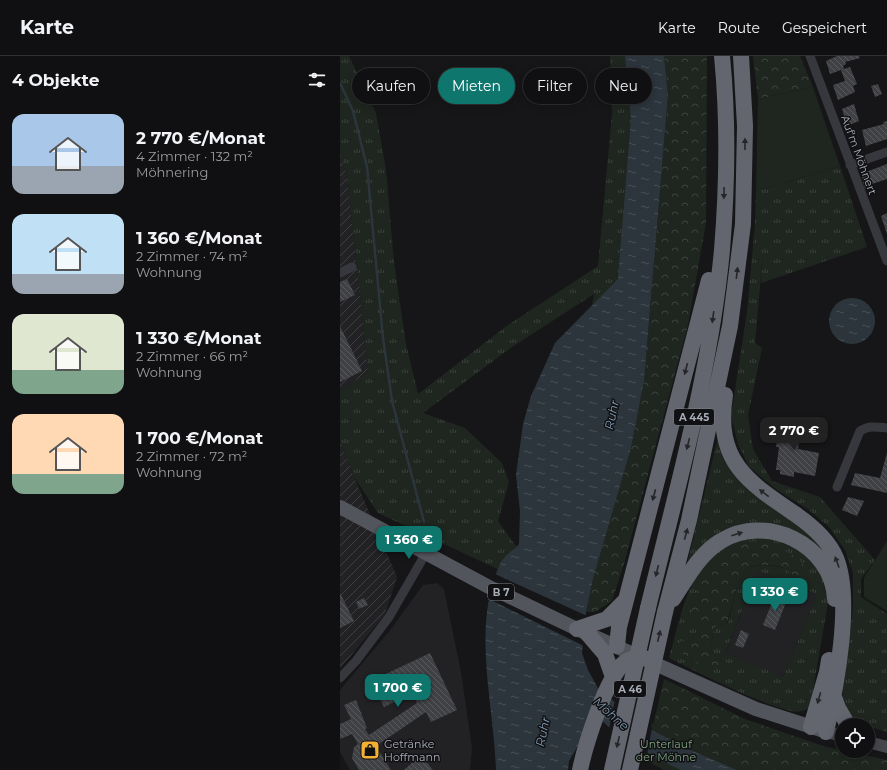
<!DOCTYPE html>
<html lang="de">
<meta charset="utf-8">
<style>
body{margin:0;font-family:Montserrat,sans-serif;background:#1e1e20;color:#f1f3f6;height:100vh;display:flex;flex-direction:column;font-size:15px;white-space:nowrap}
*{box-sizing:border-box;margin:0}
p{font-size:13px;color:#9c9d9f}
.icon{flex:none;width:22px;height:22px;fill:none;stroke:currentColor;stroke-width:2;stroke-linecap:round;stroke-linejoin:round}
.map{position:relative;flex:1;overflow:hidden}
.side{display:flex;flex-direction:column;background:#101012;width:340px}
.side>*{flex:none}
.top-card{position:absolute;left:12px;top:12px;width:380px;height:36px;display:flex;gap:8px}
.buttons{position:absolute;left:495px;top:662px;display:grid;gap:8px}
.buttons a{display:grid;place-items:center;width:40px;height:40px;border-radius:50%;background:#101012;box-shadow:0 2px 10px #0003,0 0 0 1px #303032;font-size:20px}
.price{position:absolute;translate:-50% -34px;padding:0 9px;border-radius:8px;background:#0f766e;color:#fff;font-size:13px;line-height:26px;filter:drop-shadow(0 1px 2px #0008)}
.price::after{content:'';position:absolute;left:50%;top:24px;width:12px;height:9px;margin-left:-6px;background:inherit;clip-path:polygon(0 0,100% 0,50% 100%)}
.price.selected{background:#222;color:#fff}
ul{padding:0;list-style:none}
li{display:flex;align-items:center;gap:12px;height:100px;padding:0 12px}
li span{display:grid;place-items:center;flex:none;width:112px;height:80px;border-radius:12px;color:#555}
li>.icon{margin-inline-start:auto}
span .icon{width:48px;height:48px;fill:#fffc;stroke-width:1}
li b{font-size:17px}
h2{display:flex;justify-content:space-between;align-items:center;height:48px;padding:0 12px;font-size:17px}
.pill{padding:0 14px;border-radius:18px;background:#101012;box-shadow:0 2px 10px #0003,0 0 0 1px #303032;font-size:14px;line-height:36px}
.pill.selected{background:#0f766e;color:#fff}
header{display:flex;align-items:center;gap:24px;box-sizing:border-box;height:56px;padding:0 20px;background:#101012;border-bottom:1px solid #303032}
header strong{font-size:19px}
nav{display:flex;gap:22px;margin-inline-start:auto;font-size:14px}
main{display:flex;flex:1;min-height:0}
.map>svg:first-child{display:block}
.built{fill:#222225}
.industrial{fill:url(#industrial-furrows)}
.grass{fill:url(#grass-tufts);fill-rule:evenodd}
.forest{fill:url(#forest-crowns)}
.green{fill:#1e261f}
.water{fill:url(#water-ripples)}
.pier{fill:#161618}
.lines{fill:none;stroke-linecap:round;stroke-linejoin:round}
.stream{stroke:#2c353c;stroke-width:2.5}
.building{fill:url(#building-back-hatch)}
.minor{stroke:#37383d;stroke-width:9}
.secondary{stroke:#45474d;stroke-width:12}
.primary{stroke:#53555c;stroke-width:14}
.motorway{stroke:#63666e;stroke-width:16}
.motorway-bridge{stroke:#63666e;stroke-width:16}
.oneway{fill:#26262a}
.labels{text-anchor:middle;stroke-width:3;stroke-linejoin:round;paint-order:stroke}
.shield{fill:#111113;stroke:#7b7e86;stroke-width:1}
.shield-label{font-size:10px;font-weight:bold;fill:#a8adb8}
.street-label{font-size:11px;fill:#a8adb8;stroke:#111113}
.poi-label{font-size:11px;fill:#a8adb8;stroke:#111113;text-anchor:start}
.park-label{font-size:11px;fill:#7fa381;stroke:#111113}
.water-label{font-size:12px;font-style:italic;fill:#7f9bb3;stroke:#111113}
</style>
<header>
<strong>Karte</strong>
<nav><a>Karte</a><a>Route</a><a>Gespeichert</a></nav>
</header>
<main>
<section class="side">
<h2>4 Objekte<svg class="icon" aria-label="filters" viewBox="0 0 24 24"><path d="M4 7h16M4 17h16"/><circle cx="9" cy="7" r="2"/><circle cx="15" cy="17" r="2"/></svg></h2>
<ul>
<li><span style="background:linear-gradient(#a9c7e8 65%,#9aa5b1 0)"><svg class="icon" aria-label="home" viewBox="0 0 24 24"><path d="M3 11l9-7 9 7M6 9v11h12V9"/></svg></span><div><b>2 770 €/Monat</b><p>4 Zimmer · 132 m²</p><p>Möhnering</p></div></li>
<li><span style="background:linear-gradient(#bfe0f5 75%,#9aa5b1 0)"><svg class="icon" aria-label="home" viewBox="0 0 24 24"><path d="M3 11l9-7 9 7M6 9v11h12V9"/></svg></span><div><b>1 360 €/Monat</b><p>2 Zimmer · 74 m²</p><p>Wohnung</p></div></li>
<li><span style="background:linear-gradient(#dfe7d0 70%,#7fa58c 0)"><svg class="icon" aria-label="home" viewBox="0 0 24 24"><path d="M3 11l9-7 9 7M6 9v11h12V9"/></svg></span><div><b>1 330 €/Monat</b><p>2 Zimmer · 66 m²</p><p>Wohnung</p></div></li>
<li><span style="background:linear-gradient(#ffd9b3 75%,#7fa58c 0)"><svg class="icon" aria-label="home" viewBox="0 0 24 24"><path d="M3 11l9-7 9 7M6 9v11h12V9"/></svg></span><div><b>1 700 €/Monat</b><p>2 Zimmer · 72 m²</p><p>Wohnung</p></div></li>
</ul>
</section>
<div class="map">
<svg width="547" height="714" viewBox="0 0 547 714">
<defs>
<pattern id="industrial-furrows" width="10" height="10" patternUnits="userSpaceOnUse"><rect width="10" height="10" fill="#222225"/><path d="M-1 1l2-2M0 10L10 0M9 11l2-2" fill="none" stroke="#3f3f43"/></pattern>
<pattern id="grass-tufts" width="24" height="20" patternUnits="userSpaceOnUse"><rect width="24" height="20" fill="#1e261f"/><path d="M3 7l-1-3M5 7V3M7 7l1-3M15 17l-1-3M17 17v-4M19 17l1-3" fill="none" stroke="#3c433d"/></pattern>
<pattern id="forest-crowns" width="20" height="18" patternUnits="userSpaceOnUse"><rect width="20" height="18" fill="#1e261f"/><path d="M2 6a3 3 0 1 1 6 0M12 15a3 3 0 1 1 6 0" fill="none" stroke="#3c433d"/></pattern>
<pattern id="water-ripples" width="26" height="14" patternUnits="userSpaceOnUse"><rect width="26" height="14" fill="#2c353c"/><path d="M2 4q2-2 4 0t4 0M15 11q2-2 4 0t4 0" fill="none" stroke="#485056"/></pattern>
<pattern id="building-back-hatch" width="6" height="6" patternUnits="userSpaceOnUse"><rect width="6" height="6" fill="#404145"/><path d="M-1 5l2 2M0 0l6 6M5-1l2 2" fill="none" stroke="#595a5e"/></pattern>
</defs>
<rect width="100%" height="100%" fill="#161618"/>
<path class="built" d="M418,514L477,538L443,621L385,598Z
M97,527L104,533L121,616L132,692L130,714H10L0,696V634L51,573L83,529Z"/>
<path class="industrial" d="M0,94L8,127L28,316L0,335Z
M0,384L14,421L57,521L45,558L0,613Z"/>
<path class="grass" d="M0,0H9L36,57L46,114L54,206L66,288L78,338L168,269L258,210L272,58L270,0H295L284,192L260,325L215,540L38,457L14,421L0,384V335L28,316L8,127L0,94ZM254,238L239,319L196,474L176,490L158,465L169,426L162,407L125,372L83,357L172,291Z
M500,110L527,191L421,227L423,196L415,287L422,292L408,359L413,393L432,425L480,441L535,504L521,523V541L547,558V676L528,670V669H521L507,660L502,644L513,552V517L505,494L489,471L469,454L437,434L409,411L398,388L391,360L407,256L415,167L416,135Z
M379,378L385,397L481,485L489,506L417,469L347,508Z
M417,481L437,482L461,493L475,509L483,525L488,547L470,651C468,652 465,655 462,655C444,661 349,612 329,602C342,559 348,504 396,485C402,483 410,482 417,481ZM421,485L457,524L445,512L426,509L408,511L398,527L388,567L376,570L370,590L376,603L388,607L343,597L340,586L352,584L360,569ZM418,514L477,538L443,621L385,597Z"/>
<path class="forest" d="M324,0H367L366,167L348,269L284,508L272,545L255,556H246L253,523L291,392L304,325L328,39Z
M413,0H460L473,31L418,43Z
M421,485L441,492L460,504L469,519L467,526C452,524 456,519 446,513C436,507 419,509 408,511L398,527L387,567L376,570L370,590L376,603L388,607L389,614L360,609L342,597L340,586L352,584L360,569L350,563L353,543L367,512L384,496L402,486Z
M324,623L405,663L483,690L547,704V714H397L312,674Z"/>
<path class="green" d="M473,31L500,110L416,135L418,43Z
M547,485V555L524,541V522Z
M312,667L406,714H324L303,703Z"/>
<path class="water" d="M285,0H324L328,39L304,325L291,392L253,523L246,556L242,597L248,614L259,634L312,674L348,693L397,714H341L318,703L271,673L251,655L239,688L229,705L228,714H156C154,648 131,571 160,508C163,501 173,494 179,489L180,455L176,419L183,368L191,340L215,287L278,223L291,63Z
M489 265a23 23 0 1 1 46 0a23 23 0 1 1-46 0Z"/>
<path class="pier" d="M155,518L247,560L244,590L147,542Z
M275,644L312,672L307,698L269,673Z"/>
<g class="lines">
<path class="stream" d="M0,27L13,55L27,111L43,282L52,345L84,466"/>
</g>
<path class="building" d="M497,0H519L520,2L505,6L506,8L503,10L504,13L510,11L517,28L513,30L515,36L498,44L493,29L505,25L501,14L490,18L486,5Z
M538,28L542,38L535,41L531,30Z
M514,48L519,65L507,70L502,53Z
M547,65V83L526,90L522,74L544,68L543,66Z
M547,108V123L529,129L530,131L525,133L521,118Z
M547,157V178L541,160Z
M7,223L15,239L0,246V226Z
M0,270L22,315L0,326Z
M443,361L463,364L458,393L479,397L475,420L454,416V421L440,418V414H436L439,391H436L440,366H443Z
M547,397V437L511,429L515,417L540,422Z
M508,441L524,445L517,460L502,454Z
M0,537L14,565L0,572Z
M435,539L447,544L435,574L423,569Z
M24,542L28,549L19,553L16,546Z
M401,574L409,578L403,592L395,589Z
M90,597L117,654L91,666L86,656L36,690L51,714H19L12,702L14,691L18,688L12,678L0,683V668L11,663L4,649L16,644L27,672L25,673L29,679L77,647L72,637L44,651L31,625Z
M81,699L93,714H64Z"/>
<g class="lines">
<path class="minor" d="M470,0L547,205
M510,109L547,96
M0,217L12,211
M497,431L520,375C529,369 537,371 547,372
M0,622L16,605L49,561L86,497"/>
<path class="secondary" d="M486,676L502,680
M528,686L547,691"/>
<path class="primary" d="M0,451L149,531L237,573L416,653L481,674"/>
<path class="motorway" d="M385,339C375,404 406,425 455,458C471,469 488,483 496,502C513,543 496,632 486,676
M333,543C347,522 359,498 381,485C426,457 492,488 495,543
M308,552C336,436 371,313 382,194C387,133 388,61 382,0
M325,556L349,464L390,270L403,168L405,70L401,0
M237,573L267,563L285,545
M247,577L265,598L273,621
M277,590L279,571L369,224
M494,641L498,652L508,669
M471,671L487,616L489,604
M240,714C245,690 266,622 284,607C289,602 298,602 304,602"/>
<path class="motorway-bridge" d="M272,714L308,552
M290,714L325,556"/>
</g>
<defs><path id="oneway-solid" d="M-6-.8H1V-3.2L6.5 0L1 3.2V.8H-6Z"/></defs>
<g class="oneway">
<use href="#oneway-solid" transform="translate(405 88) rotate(-90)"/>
<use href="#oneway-solid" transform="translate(384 137) rotate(91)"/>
<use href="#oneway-solid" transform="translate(397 217) rotate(-83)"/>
<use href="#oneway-solid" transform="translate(373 261) rotate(98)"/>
<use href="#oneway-solid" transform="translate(346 313) rotate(104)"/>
<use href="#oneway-solid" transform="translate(348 388) rotate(104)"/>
<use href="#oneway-solid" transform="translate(424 437) rotate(-143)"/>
<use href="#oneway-solid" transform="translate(314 439) rotate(105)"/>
<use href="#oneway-solid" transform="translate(346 478) rotate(-75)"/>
<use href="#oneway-solid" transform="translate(397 478) rotate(-17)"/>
<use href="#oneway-solid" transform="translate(497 506) rotate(-110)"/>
<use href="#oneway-solid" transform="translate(317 515) rotate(104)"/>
<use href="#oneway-solid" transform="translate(319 580) rotate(-77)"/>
<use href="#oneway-solid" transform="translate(479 642) rotate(106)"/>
<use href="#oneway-solid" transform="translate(278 686) rotate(103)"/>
</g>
<defs>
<symbol id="shop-square" viewBox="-11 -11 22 22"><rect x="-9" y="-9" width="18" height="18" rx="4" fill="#f2b134" stroke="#111113"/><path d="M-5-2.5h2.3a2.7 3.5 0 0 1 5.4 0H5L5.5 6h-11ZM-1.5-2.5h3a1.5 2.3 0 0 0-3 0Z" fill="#111"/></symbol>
</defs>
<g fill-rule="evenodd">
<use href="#shop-square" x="19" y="683" width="22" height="22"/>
</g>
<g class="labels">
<g class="shield">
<rect x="334" y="353" width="40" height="16" rx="3"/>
<rect x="148" y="528" width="26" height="16" rx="3"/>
<rect x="274" y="625" width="32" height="16" rx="3"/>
</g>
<g class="shield-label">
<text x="354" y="365">A 445</text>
<text x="161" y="540">B 7</text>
<text x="290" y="637">A 46</text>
</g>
<g class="street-label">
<text transform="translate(519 99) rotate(70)" y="4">Auf'm Möhnert</text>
</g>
<g class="poi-label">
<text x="44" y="692">Getränke<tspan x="44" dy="13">Hoffmann</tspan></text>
</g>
<g class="park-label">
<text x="326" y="692">Unterlauf<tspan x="326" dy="13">der Möhne</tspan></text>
</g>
<g class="water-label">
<text transform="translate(272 359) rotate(-78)" y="4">Ruhr</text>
<text transform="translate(271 658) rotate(42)" y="4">Möhne</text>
<text transform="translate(203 676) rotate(-78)" y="4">Ruhr</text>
</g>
</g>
</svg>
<div class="buttons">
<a><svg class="icon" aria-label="locate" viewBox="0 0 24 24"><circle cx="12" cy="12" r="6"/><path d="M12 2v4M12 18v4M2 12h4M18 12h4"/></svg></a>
</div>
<b class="price selected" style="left:454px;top:395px">2 770 €</b>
<b class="price" style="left:69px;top:504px">1 360 €</b>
<b class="price" style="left:435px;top:556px">1 330 €</b>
<b class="price" style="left:58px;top:652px">1 700 €</b>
<div class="top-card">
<a class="pill">Kaufen</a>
<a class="pill selected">Mieten</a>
<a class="pill">Filter</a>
<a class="pill">Neu</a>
</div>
</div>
</main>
